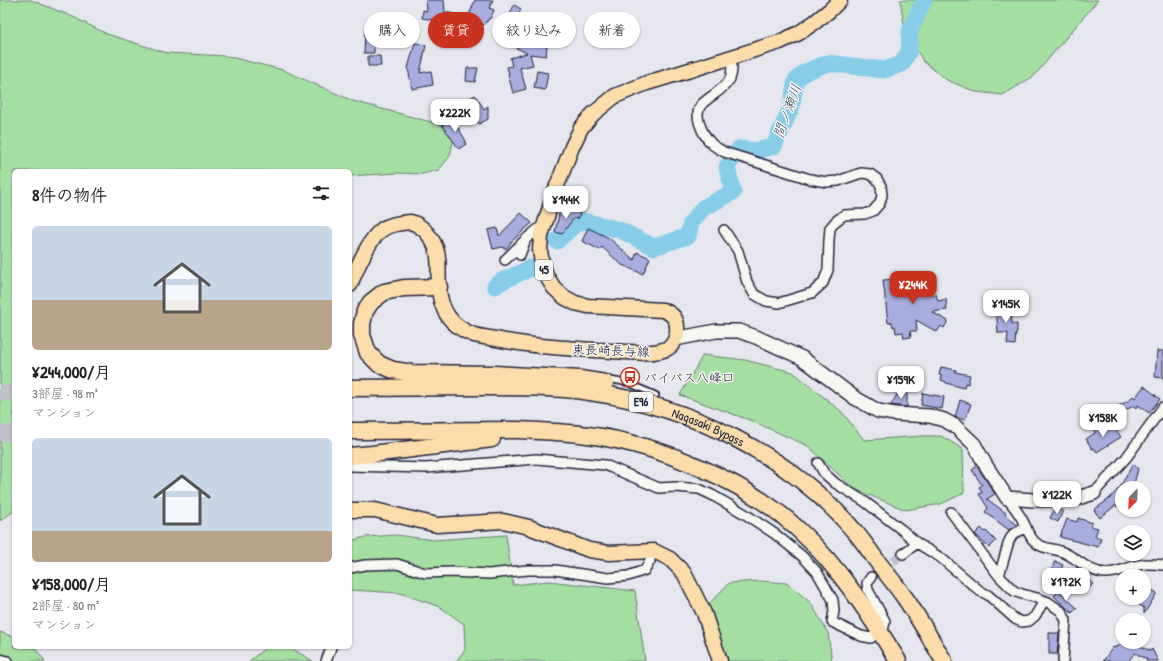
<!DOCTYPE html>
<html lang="ja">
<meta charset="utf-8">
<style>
body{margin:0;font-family:"Patrick Hand","Klee One",sans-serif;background:#f6f6f6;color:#222;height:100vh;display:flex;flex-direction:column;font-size:15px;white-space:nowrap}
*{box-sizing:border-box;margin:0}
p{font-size:13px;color:#767676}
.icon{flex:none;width:22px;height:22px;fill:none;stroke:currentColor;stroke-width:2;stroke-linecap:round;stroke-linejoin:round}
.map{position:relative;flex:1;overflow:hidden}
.sheet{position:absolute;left:12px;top:169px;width:340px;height:480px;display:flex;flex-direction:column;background:#fff;border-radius:6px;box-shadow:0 1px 3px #0004}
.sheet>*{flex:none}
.hud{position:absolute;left:364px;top:12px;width:380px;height:36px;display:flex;gap:8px}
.needle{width:26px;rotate:203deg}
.tools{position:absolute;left:1115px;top:481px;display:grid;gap:8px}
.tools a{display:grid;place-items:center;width:36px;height:36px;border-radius:50%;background:#fff;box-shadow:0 1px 3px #0004;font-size:20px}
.price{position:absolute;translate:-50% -34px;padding:0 9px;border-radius:8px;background:#fff;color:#222;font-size:13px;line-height:26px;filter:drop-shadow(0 1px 2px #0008)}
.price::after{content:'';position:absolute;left:50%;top:24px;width:12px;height:9px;margin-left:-6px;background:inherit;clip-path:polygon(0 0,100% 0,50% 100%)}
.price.active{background:#c8321e;color:#fff}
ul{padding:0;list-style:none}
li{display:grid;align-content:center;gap:8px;height:212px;padding:0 20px}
li span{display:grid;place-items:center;height:124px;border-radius:6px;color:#555}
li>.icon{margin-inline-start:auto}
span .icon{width:72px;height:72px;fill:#fffc;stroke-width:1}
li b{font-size:17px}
h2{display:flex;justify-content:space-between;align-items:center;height:48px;padding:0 20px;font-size:17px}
.chip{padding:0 14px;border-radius:18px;background:#fff;box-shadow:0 1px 3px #0004;font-size:14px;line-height:36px}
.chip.active{background:#c8321e;color:#fff}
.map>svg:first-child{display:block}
.green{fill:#a5dea2;stroke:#64806e}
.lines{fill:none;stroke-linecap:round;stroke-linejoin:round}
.river{stroke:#87cde8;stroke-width:17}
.building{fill:#a8adde;stroke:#22223b}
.street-tunnel{stroke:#bfc0ca;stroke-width:9;stroke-dasharray:9 4.5;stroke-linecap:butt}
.highway-tunnel{stroke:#bfc0ca;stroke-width:16;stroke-dasharray:16 8;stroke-linecap:butt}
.lane-casing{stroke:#22223b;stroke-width:8}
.street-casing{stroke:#22223b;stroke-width:12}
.secondary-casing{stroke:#22223b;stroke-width:16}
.primary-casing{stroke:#22223b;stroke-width:17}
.highway-casing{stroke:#22223b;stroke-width:19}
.lane{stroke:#f6f6f2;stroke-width:4.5}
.street{stroke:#f6f6f2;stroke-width:9}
.secondary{stroke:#f6f6f2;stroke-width:13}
.primary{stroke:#fbddab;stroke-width:14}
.highway{stroke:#fbddab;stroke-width:16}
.labels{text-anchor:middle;stroke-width:3;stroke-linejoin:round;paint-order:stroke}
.shield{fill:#f6f6f2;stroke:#626272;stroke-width:1}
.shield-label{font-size:12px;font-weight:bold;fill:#22223b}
.street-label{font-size:13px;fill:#22223b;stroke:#f6f6f2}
.poi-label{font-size:13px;fill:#22223b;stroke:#f6f6f2;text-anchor:start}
.water-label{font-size:14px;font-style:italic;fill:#40556f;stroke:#f6f6f2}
</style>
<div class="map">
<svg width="1163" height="661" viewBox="0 0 1163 661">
<rect width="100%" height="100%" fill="#e6e7ee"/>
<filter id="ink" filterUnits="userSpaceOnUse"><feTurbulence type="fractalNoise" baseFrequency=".025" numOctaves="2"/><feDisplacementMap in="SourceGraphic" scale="8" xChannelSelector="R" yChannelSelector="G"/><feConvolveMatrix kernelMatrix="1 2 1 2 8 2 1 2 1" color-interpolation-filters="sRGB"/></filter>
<g filter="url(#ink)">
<path class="green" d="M0,0H31L71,16L107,34L167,53L226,56L283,70L353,101L442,125L454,137L450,156L439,170L422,174L397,173L350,176V171H14V511L0,521Z
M900,0H1098L1034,76L1003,95L976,92L947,80L923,61L905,30Z
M703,355L745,360L793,372L842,412L864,440L922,436H941L963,449L964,493L941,504L906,510L854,489L808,446L752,421L680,395Z
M396,535L433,540L506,535L513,585L549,581L635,591L645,661H456L465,650L464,624L440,607L400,593L350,590V541L366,537Z
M760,581L787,583L811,603L828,633L832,661H720L712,632L709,604L729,583Z
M0,632L14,637V647L35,648L45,661H0Z
M267,647L291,648L313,661H249Z"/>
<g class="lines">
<path class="river" d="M557,241L573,226L583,221L620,230L654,247L688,236L691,223L703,208L733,192L727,167L739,149L756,151L774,146L791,108L796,80L805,72L828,63L884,70L902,64L909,51L910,31L924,0
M495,286L502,281L531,268"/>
</g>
<path class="building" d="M426,0H444L445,12L454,14L449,31L438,28L440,21L422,18L423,10L427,11Z
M475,0H493L489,8L494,10L490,19L489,18L487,22L486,21L484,25L468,18Z
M514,5L521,9L517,18L510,14Z
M509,20L535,32L529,44L547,46L546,56L530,54L533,65L520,68L526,89L513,93L508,74H509L507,67L512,66L510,58L527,53L499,40Z
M365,28H374V53H364Z
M415,43L426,45L420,73L431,71L433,85L412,89L408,68Z
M368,56H380L381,66H368Z
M467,68H478L475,82L466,81Z
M537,71L548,73L545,90L534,88Z
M475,95L484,109L488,106V119L479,124L465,101Z
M452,118L466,141L465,142L466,144L459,149L442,125Z
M560,210L580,211L579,218L573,219L562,234L555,232Z
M521,213L532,223L512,241L506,249L503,247L493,249L488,230L497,228L499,236Z
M588,228L609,238L634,260L637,252L650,258L643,274L622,265L602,247L600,250L582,241Z
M909,278L928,279L930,287L932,286L933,295L936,294L938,301L946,299L947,310L932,312L948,321L944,328L941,326L937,332L916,320L917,331H910L911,337L904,338L903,332L896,333L895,326L893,327L892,322L888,323L883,280Z
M996,307H1008L1009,313L1011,312L1012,324H1017V332H1016L1015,345L1007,344L1008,333H998Z
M1157,351H1163V378L1155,377Z
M941,367L956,370L955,372L970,375L968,384L965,383L964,388L946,383V382L941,380L942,376L939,375Z
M1144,386L1160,399L1149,413L1138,405L1136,408L1134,406L1117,414L1114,408L1130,400L1133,396L1135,398Z
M899,391L907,392V407L891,405Z
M923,393L944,397L942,409L921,405Z
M960,400L971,404L965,420L955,417Z
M1112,424L1121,437L1097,452L1094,448L1092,449L1086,439L1095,433L1094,430L1101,426L1103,430Z
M1133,464L1138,469L1133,488H1122V501L1117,507L1116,505L1100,518L1094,510L1109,499L1120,487Z
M977,466L995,494L987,499L1006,513L1005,515L1017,525V526L1009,530L985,512L988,508L979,494L982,492L979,487L982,485L972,470Z
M1055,508L1063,511L1058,522L1050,518Z
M1078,518L1093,523L1090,526L1098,528L1095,536L1101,538L1098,547L1060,537L1067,519L1077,522Z
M981,528L985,532L986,531L996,541L989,548L975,534Z
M1055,561L1063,565L1055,583L1047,580Z
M1077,568L1083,575L1084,574L1093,584L1083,594L1067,576Z
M1144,585L1157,593L1144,614V608L1129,598H1144Z
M1059,591L1077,608L1072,613L1054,596Z
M1049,633H1059L1057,654H1049Z
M1122,642H1131L1151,651L1152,649L1158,661H1146L1147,659L1135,653L1128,661H1103L1113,647L1115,648L1116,646L1118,647Z"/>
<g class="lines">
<path class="street-tunnel" d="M871,577L903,554"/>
<path class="highway-tunnel" d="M0,393H14
M0,433H14"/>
<defs>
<path id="lane" d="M606,379L628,383L656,395"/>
<path id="street" d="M724,230L738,251L747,282L754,294L766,301L779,303L812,293L823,283L828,270L829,240L830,228L836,221L844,215L865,214L873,211L880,203L882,195L881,186L877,179L870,174L861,173L838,181L826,182L810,179L724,152C720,149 714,147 711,143C703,135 692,114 702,104C711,95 724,90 730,79C733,72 732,65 731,57
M520,255L526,239L544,224
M505,260L524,241
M818,463L824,473L835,483L864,501L902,530L917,543L941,558L980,591L988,595L1015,619L1022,622L1029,621L1035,616L1044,601
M350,466L426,468L536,459L605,465L659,488L676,487L699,489L712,495L745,514L775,534L802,556L817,572L833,600L834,611L832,622L861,636L871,638L872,637
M1094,493L1126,458L1163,407
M1007,498C1013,506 1020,514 1024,523C1027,529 1029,536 1034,541C1041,549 1051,548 1060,551C1076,556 1088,573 1106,573C1117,573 1128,567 1139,565C1147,563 1155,564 1163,565
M951,512L999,576
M1026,528L1013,534L1009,541L999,576L1014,591L1022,594L1037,598L1048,602L1061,611L1066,620L1063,661
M903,554L917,543
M350,568L365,565L397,564L425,573L452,572L489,574L528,570H555L608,578L628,576L645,570L650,561V551
M871,577L867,583L868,590L885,621L884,627
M0,659L8,661
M326,661L330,651L331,647"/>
<path id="secondary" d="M675,339L716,331H739L756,337L802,358L855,398L878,411L895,414L930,416L944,420L955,426L974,444L985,464L1007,498L1033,500L1078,498L1094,493"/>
<path id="primary" d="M350,285C356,270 367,243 379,232C384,227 394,224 401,223C403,223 407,222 410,222C416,223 424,229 427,233C443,252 437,266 439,287C440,311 452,327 474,335C482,337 492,338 501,340C537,347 575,349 612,351C628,352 651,355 666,349C674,346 678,336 677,327C677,318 671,313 663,310L588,306L575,303L564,297L554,288L547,277L542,264L540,250L541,236L555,191L572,147L581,128L593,114L615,96L647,83L713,63L780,42L799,33L815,22L830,10L840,0
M350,510H375L437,525L503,521L529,527L589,550L609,553L654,551L670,559L684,573L704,613L720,661"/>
<g id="highway">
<path d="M439,287L404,288L384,292L371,302L365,311L362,324V335L368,353L379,364L393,370L412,373L495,374L580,379L605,383"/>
<path id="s1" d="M350,388C394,388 437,387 481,387C517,387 554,387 590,392C690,406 790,455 856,533C864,542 870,552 877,561C886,573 896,585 905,598C919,618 931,640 944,661"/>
<path d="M350,431L516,430C540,431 565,432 588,435C658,444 749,482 800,531C840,568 870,615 898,661"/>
<path d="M350,456L372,454L492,439"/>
</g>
</defs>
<use href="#lane" class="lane-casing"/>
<use href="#street" class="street-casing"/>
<use href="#secondary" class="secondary-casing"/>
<use href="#primary" class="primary-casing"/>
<use href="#highway" class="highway-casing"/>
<use href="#lane" class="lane"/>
<use href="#street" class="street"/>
<use href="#secondary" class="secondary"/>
<use href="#primary" class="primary"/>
<use href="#highway" class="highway"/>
</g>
</g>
<defs>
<symbol id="bus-ring" viewBox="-11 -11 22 22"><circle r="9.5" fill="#f6f6f2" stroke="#c8321e" stroke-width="1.5"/><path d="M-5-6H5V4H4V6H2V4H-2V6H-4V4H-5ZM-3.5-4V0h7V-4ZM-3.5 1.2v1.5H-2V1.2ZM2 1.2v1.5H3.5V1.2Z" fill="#c8321e"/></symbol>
</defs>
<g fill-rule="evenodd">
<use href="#bus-ring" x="619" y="366" width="22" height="22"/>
</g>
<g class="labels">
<g class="shield">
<rect x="535" y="260" width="18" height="20" rx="3"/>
<rect x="629" y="392" width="24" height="20" rx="3"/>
</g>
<g class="shield-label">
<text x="544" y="274">45</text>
<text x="641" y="406">E96</text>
</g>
<g class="street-label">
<text transform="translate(611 350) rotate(2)" y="5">東長崎長与線</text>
<text dy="5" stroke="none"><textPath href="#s1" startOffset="364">Nagasaki Bypass</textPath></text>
</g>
<g class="poi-label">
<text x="644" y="382">バイパス八峰口</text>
</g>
<g class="water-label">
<text transform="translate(787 111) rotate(-70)" y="5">間ノ瀬川</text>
</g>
</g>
</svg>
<div class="tools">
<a><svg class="needle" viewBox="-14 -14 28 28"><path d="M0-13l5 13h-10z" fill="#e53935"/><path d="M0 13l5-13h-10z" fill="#767676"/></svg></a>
<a><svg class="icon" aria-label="layers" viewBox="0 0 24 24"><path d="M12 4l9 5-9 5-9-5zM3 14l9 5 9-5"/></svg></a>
<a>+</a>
<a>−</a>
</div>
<b class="price" style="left:455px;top:133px">¥222K</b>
<b class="price" style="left:566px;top:220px">¥144K</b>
<b class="price active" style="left:913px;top:305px">¥244K</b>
<b class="price" style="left:1006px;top:324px">¥145K</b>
<b class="price" style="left:901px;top:400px">¥159K</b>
<b class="price" style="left:1103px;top:438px">¥158K</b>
<b class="price" style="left:1057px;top:515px">¥122K</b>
<b class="price" style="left:1066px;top:602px">¥172K</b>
<div class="hud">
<a class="chip">購入</a>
<a class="chip active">賃貸</a>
<a class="chip">絞り込み</a>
<a class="chip">新着</a>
</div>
<section class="sheet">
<h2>8件の物件<svg class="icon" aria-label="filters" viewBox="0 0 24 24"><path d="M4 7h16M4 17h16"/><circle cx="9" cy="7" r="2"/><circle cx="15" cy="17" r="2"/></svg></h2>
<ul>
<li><span style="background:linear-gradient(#c9d6e8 60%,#b9a48a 0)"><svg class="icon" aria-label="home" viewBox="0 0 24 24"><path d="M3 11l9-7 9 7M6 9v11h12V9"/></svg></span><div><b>¥244,000/月</b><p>3部屋 · 98 m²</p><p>マンション</p></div></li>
<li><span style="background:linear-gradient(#c9d6e8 75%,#b9a48a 0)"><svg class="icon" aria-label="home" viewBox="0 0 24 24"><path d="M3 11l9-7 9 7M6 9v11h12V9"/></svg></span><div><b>¥158,000/月</b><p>2部屋 · 80 m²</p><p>マンション</p></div></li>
</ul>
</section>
</div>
